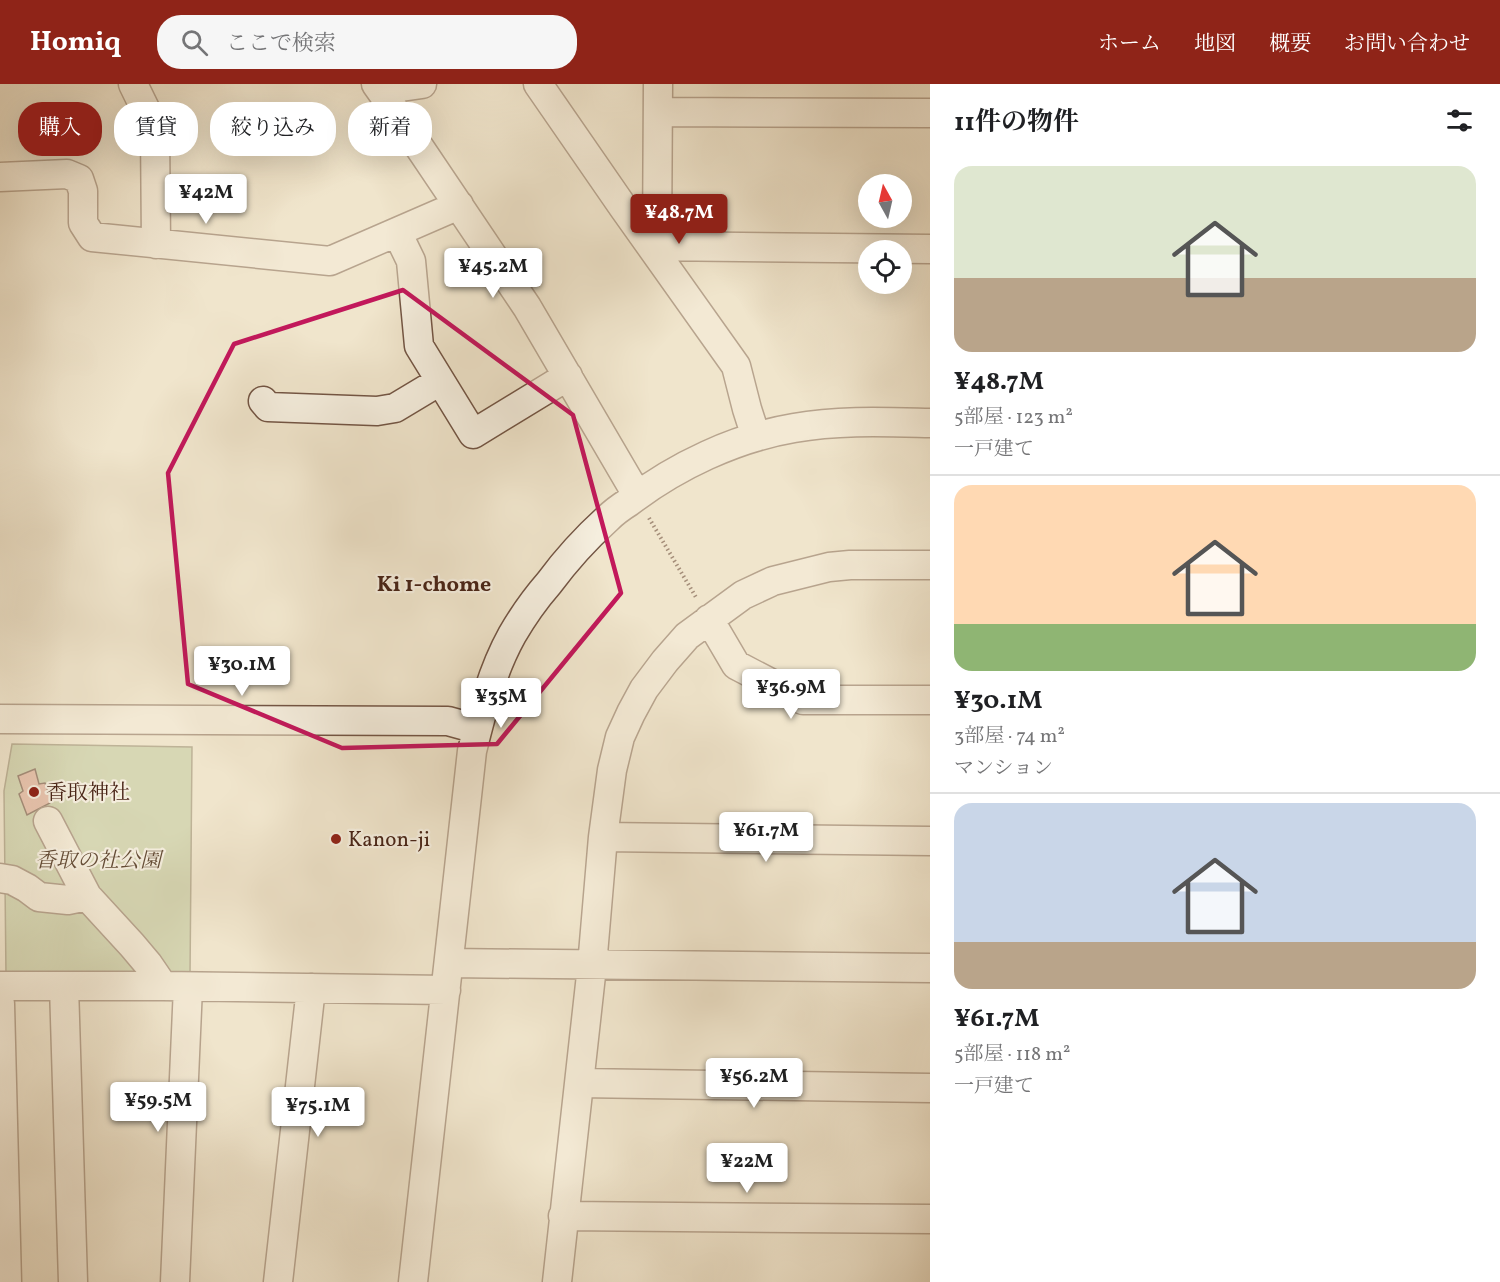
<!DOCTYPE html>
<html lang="ja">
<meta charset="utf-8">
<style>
body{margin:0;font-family:Vollkorn,"Noto Serif JP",serif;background:#f6f6f6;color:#202124;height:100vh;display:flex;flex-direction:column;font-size:22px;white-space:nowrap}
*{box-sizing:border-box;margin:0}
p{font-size:20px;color:#757577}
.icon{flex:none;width:33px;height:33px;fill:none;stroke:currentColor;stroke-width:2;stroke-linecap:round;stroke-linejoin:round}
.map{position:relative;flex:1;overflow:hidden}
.side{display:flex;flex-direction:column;background:#fff;width:570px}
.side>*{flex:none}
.top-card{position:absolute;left:18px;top:18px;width:570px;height:54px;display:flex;gap:12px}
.needle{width:39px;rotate:352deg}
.buttons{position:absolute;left:858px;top:90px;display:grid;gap:12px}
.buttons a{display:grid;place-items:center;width:54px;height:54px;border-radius:50%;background:#fff;box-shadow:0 6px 24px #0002;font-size:30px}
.price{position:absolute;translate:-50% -51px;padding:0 14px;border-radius:6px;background:#fff;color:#222;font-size:20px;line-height:39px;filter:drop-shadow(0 2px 3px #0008)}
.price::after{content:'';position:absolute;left:50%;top:36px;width:18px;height:14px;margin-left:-9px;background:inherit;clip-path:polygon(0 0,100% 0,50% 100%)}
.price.on{background:#8f2418;color:#fff}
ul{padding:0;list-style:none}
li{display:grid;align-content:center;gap:12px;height:318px;padding:0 24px}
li+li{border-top:2px solid #e0e0e0}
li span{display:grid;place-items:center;height:186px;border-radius:18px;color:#555}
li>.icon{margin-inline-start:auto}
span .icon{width:108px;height:108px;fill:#fffc;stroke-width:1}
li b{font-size:26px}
h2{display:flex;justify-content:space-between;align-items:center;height:72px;padding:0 24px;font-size:26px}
.pill{padding:0 21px;border-radius:24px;background:#fff;box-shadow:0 6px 24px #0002;font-size:21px;line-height:54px}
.pill.on{background:#8f2418;color:#fff}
header{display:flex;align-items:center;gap:36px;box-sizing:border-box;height:84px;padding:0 30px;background:#8f2418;color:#fff}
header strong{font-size:28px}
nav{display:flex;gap:33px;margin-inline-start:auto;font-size:21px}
.search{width:420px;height:54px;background:#f6f6f6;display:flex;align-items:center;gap:15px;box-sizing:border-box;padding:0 21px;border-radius:24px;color:#757577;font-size:22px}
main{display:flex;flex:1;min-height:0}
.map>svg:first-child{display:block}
.green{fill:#b8c598;stroke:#807558;stroke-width:1.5}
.building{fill:#e1a08e;stroke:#492517;stroke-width:1.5}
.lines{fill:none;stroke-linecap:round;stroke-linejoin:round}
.minor-casing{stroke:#735544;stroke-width:31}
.path{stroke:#492517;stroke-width:4;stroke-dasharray:1.5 3;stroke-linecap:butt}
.minor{stroke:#f5eede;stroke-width:28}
.marked{fill:none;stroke:#c2185b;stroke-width:4.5;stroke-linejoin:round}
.poi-dot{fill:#8f2418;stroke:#f5eede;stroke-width:2}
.labels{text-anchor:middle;stroke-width:4.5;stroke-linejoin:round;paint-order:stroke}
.poi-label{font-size:21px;fill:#492517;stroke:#f5eede;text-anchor:start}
.park-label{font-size:21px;font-style:italic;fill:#654d37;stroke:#f5eede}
.neighbourhood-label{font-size:22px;font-weight:bold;fill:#492517;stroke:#f5eede}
</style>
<header>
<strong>Homiq</strong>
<div class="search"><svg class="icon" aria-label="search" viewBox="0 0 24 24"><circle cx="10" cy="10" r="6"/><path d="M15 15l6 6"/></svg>ここで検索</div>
<nav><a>ホーム</a><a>地図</a><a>概要</a><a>お問い合わせ</a></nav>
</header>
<main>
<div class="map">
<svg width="930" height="1198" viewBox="0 0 930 1198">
<rect width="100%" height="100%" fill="#f0e5cc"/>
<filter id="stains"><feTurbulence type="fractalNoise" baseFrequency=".00333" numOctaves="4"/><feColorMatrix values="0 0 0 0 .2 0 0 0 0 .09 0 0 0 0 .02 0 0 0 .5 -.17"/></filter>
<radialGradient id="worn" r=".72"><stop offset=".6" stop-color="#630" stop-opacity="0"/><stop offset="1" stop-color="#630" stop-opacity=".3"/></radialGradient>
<path class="green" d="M12,660L192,663L190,892L6,891L4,707Z"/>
<path class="building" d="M35,685L39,700L45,699L52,718L27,731L19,710L23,707L18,692Z"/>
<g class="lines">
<defs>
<path id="minor" d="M133,0L155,45L156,160
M376,0L393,24L527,223L637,411
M538,0L623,123L736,282L747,325L756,353
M401,3L422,0
M658,28L930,29
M0,93L67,90L79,95L83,107V139L92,153L330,177L459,121
M397,148L411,177L419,262L473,350L568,292
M651,162L930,165
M657,162L658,0
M263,317L268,323L377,327L395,324L440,297
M709,535L736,581L803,616H930
M0,635L448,637L477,645
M48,737L87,812L132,861L148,880L163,902
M603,753L930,757
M0,794L12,796L27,804L39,813L68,816L87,812
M449,879L930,884
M0,902H163L446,906
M64,902L73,1198
M0,920L7,1198
M579,999L930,1004
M563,1132L930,1135
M175,1198L188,903
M278,1198L311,904
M413,1198L472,667C482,627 492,587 512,551C523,532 535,515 549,499C566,476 586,454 607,435C614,428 621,423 629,418C676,382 735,354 794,344C839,336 885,338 930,339
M557,1198L592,882L603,753L612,686L620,653L631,629L644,605L665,577L687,552L743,511L773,497L829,483L850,481H930"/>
</defs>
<use href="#minor" class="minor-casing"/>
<path class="path" d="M649,434L697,515"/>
<use href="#minor" class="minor"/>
</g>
<path d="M0 0H930V1198H0ZM403,206L573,331L621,509L497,660L342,664L188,600L168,389L234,260Z" fill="#f0e5cc" fill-opacity=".55" fill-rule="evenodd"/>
<path class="marked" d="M403,206L573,331L621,509L497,660L342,664L188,600L168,389L234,260Z"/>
<g class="poi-dot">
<circle cx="34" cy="708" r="6"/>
<circle cx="336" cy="755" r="6"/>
</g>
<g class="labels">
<g class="poi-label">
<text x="46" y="715">香取神社</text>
<text x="348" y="762">Kanon-ji</text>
</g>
<g class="park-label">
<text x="98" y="783">香取の社公園</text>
</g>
<g class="neighbourhood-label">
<text x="434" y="507">Ki 1-chome</text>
</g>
</g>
<rect width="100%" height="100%" filter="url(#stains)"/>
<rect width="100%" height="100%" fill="url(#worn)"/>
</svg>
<div class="buttons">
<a><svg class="needle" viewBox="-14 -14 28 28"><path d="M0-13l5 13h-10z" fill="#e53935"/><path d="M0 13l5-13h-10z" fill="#757577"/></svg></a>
<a><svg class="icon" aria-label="locate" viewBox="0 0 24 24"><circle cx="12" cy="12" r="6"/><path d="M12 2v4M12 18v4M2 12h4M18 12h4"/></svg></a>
</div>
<b class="price" style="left:206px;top:141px">¥42M</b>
<b class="price on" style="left:679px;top:161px">¥48.7M</b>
<b class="price" style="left:493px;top:215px">¥45.2M</b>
<b class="price" style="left:242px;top:613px">¥30.1M</b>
<b class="price" style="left:791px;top:636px">¥36.9M</b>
<b class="price" style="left:501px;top:645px">¥35M</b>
<b class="price" style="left:766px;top:779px">¥61.7M</b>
<b class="price" style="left:754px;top:1025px">¥56.2M</b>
<b class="price" style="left:158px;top:1049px">¥59.5M</b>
<b class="price" style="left:318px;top:1054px">¥75.1M</b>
<b class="price" style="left:747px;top:1110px">¥22M</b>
<div class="top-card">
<a class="pill on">購入</a>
<a class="pill">賃貸</a>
<a class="pill">絞り込み</a>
<a class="pill">新着</a>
</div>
</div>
<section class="side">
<h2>11件の物件<svg class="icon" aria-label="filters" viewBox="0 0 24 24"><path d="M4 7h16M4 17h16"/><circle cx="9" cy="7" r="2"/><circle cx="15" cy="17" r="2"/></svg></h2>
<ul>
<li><span style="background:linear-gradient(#dfe7d0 60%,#b9a48a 0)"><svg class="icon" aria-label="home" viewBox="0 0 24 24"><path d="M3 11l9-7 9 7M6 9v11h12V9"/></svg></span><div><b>¥48.7M</b><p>5部屋 · 123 m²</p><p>一戸建て</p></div></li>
<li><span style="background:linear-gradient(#ffd9b3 75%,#8fb573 0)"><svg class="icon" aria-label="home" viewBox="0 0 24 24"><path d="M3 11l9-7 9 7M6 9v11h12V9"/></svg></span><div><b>¥30.1M</b><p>3部屋 · 74 m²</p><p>マンション</p></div></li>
<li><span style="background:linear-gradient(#c9d6e8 75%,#b9a48a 0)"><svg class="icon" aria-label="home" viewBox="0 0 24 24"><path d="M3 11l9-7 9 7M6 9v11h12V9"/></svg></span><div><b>¥61.7M</b><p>5部屋 · 118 m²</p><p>一戸建て</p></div></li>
</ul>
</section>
</main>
